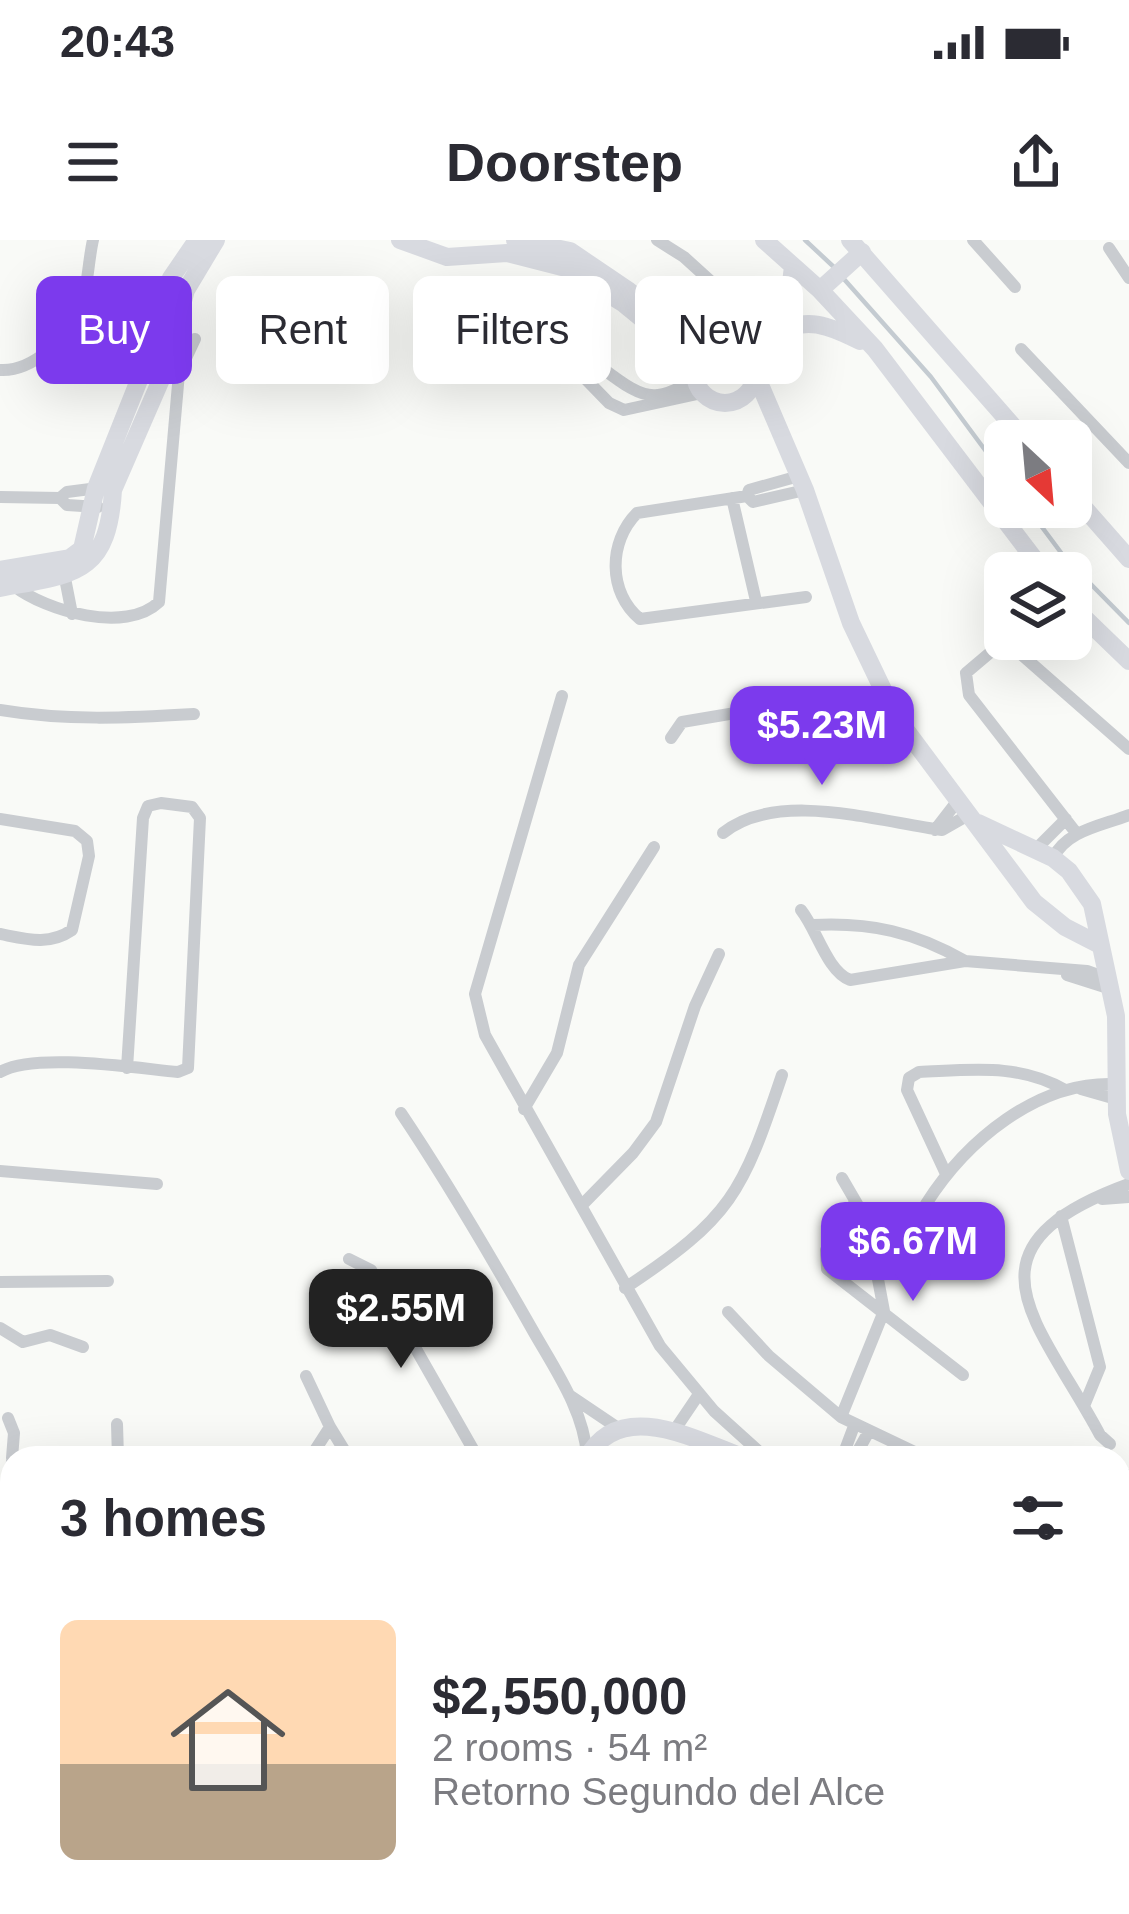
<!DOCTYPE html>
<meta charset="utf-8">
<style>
body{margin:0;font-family:Arial,sans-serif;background:#f7f7f7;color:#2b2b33;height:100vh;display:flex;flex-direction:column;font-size:45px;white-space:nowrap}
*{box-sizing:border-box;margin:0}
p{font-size:39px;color:#7c7c81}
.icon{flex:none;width:66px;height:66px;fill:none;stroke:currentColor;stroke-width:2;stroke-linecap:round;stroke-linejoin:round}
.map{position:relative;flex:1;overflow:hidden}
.panel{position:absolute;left:0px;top:1206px;width:1131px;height:468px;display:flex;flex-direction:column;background:#fff;border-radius:36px 36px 0 0;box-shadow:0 12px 48px #0002}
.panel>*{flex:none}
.guide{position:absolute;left:36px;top:36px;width:1059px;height:108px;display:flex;gap:24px}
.needle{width:78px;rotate:154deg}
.fabs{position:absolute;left:984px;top:180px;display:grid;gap:24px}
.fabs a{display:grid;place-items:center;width:108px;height:108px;border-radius:18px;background:#fff;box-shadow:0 12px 48px #0002;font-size:60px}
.price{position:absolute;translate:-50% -102px;padding:0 27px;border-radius:24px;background:#7c3aed;color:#fff;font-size:39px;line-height:78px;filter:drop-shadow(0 3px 6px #0008)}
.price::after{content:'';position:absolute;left:50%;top:72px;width:36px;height:27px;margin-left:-18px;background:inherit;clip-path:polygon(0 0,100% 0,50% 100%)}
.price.current{background:#222;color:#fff}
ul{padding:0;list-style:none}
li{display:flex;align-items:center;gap:36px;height:300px;padding:0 60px}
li+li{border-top:3px solid #e1e1e2}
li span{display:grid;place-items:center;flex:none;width:336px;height:240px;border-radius:18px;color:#555}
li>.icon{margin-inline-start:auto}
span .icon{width:144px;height:144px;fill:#fffc;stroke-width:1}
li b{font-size:51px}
h2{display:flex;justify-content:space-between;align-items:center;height:144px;padding:0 60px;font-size:51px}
.pill{padding:0 42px;border-radius:18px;background:#fff;box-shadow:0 12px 48px #0002;font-size:42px;line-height:108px}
.pill.current{background:#7c3aed;color:#fff}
.status{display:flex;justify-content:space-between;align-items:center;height:84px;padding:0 60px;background:#fff;direction:ltr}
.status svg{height:33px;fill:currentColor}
header{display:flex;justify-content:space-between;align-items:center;height:156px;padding:0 60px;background:#fff;font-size:54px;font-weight:800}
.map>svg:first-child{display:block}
.built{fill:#eaeaea}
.green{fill:#dae2d8}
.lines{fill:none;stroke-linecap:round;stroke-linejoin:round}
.stream{stroke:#c4cbd1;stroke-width:4.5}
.lane{stroke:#c9ccd0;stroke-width:6}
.street{stroke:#c9ccd0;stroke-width:12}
.secondary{stroke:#d8dae0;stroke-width:18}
</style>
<div class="status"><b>20:43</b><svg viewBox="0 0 49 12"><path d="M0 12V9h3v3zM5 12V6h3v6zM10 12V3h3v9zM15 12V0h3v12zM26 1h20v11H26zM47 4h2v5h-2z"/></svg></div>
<header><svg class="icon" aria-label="menu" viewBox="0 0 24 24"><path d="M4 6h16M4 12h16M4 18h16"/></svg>Doorstep<svg class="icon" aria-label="share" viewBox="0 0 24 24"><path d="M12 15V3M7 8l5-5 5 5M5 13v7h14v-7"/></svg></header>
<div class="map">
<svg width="1129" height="1674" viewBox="0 0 1129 1674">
<rect width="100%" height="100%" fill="#f9faf7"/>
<path class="built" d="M1119,1495L1129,1498V1674H536L540,1662H1119Z"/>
<path class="green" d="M666,1662H822L828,1674H672Z"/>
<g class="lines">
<path class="stream" d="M805,0L836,29
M843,38L931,137L1005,237
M1027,267L1065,318L1129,383"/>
<path class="lane" d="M1119,1513L1129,1516
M1040,1662L1046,1674
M559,1674L564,1662
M862,1674L864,1662"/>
<path class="street" d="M657,0L684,17L771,96
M973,0L1015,47
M1109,8L1129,38
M511,51L562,103L574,127L609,163L624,170L702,153
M563,103C593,114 630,160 658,155C670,154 684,145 696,140
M1021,109L1129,223
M0,130C32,132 70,97 81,68C88,47 88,22 93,0
M805,250L753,262L747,256L637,273C608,302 608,353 640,379L806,357
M747,256L749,250L799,236
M0,257L60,258L67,265L98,267
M60,258L67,252L98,248
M732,258L756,361
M63,328L72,374
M14,346C46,371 126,394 159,362L179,133L195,99
M562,456L475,754L485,795L660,1106L714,1171L766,1218
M0,470C65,481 128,478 194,474
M829,470L844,461L887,457
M671,498L682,482L765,468L896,477
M0,579L75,591L87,601L89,616L72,690C49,706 26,699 0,694
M935,590L959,559
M723,593C777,549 880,582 942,590L970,574
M1077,594L969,455L966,433L1005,400L1129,509
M1035,610L1066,579
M1053,618C1067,590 1101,586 1129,575
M801,670C817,690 827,731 850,740L965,721L1087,731L1109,739
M813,685C870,682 915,692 965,721
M1067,735L1111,749
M0,832C34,812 135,828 178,832L188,828L200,578L192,567L161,563L148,566L143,578L127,828
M1081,849L1116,859
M524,869L557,813L579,725L654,607
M401,873C448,943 490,1015 532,1089C554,1128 584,1170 587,1216
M0,931L157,944
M946,934L907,850L909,838L919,832C970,830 1020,823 1065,850
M1102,959L1129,957
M855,962L826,1010L827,1029L963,1135
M583,964L633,913L656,882L695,766L719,714
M926,964C966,901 1037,841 1115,844
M1061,976L1100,1127L1084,1166
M349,1019L371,1030L478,1218
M0,1042L108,1041
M625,1048C732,977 742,954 782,835
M728,1072L769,1116L841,1177L927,1218
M0,1088L23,1102L50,1095L83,1107
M306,1136L330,1187L349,1218
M569,1155L618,1188
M841,1177L884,1071L867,981L842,938
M8,1178L14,1193L12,1218
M117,1184L118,1218
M674,1191L699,1154
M1110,1204L1100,1195C1039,1081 953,1008 1129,944
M310,1218L330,1187
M842,1218L854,1186
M854,1218L868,1193
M8,1268L12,1221
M0,1324L1,1323
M1119,1433L1129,1436
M0,1450L12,1436
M94,1674L98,1662
M193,1674L320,1662
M420,1674L486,1669"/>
<path class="secondary" d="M400,0L447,17L507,13L566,28L623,63L696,123
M515,0L570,11L629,51L704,111
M764,0L820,50L875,109L1045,333
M850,0L1026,201
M820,50L862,12
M767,92L788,69L793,26
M695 133a30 30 0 1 1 60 0a30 30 0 1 1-60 0Z
M754,124C789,76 808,75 860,101
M755,133L805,250L851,383L896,477L1034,662L1065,687L1100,705
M1071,253L1129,319
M0,330L70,318L82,309L96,248L151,110L171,38L197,0
M0,348C72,334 108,337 113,250L163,135L186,50L216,0
M1071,365L1129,421
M978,583L1053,618L1069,631L1092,664L1116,776L1117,874L1129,931
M587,1218C620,1157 696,1200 745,1218
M1119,1250L1129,1238
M0,1267L12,1268
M1119,1360L1129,1363"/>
</g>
</svg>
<div class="fabs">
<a><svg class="needle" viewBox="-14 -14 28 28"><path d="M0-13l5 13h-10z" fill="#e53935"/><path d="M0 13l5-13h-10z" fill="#7c7c81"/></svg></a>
<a><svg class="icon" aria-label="layers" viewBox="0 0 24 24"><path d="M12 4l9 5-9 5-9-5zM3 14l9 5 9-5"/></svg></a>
</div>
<b class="price" style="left:822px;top:548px">$5.23M</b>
<b class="price" style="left:913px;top:1064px">$6.67M</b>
<b class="price current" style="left:401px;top:1131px">$2.55M</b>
<div class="guide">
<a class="pill current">Buy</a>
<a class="pill">Rent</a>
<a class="pill">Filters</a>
<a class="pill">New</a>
</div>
<section class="panel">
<h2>3 homes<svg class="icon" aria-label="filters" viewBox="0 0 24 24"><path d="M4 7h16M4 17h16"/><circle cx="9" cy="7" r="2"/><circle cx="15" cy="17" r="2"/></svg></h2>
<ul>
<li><span style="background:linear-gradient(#ffd9b3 60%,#b9a48a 0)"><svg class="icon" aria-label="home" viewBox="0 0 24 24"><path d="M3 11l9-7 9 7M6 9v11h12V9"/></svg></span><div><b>$2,550,000</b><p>2 rooms · 54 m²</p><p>Retorno Segundo del Alce</p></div></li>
</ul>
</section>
</div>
